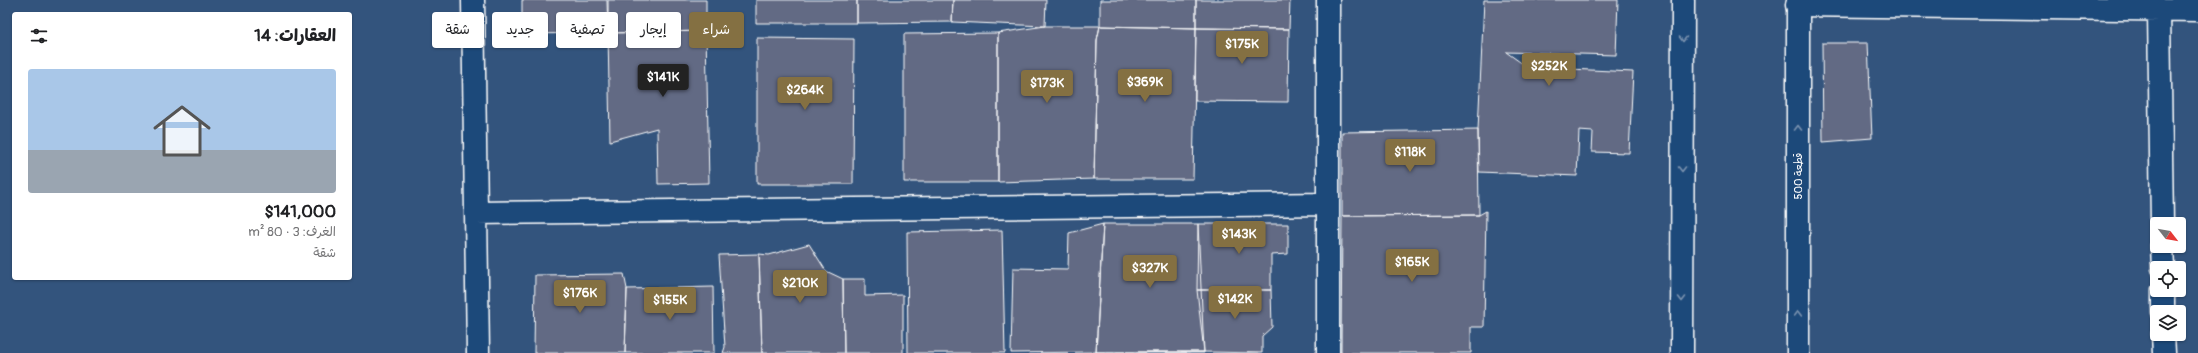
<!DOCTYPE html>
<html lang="ar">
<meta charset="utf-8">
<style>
body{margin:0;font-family:Pangolin,"Playpen Sans Arabic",sans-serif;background:#f2f2f2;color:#202124;direction:rtl;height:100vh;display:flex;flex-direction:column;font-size:15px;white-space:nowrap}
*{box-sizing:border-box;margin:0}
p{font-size:13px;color:#757577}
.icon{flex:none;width:22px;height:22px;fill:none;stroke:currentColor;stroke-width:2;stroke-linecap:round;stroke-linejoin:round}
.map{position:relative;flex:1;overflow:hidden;direction:ltr}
.side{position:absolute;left:12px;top:12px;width:340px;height:268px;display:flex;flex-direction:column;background:#fff;border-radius:4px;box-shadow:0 1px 3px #0004;direction:rtl}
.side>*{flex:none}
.hud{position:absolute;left:364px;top:12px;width:380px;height:36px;direction:rtl;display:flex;gap:8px}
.needle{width:26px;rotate:121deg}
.tools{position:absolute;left:2150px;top:217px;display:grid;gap:8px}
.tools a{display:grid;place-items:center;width:36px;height:36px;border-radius:4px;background:#fff;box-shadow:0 1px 3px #0004;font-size:20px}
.price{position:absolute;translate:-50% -34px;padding:0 9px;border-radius:4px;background:#847042;color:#fff;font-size:13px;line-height:26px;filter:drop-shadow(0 1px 2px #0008)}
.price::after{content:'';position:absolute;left:50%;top:24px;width:12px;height:9px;margin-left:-6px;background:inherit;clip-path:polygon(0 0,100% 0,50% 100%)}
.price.selected{background:#222;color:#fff}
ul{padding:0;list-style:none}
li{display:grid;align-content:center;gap:8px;height:212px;padding:0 16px}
li span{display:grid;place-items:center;height:124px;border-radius:4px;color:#555}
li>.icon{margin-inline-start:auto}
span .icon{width:72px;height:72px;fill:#fffc;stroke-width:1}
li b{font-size:17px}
h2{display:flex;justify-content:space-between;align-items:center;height:48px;padding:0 16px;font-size:17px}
.chip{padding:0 14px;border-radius:4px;background:#fff;box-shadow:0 1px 3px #0004;font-size:14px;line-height:36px}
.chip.selected{background:#847042;color:#fff}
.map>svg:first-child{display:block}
.building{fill:#626a84;stroke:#fff}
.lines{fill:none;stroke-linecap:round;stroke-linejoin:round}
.street-casing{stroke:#fff;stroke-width:25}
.secondary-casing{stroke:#fff;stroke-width:25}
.street{stroke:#1f4a7a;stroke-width:22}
.secondary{stroke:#1f4a7a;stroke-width:22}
.oneway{stroke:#7992af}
.labels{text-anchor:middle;stroke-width:3.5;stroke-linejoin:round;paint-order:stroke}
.street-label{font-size:11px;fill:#fff;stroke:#1f4a7a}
</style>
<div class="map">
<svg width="2198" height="353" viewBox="0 0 2198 353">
<rect width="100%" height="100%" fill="#33547d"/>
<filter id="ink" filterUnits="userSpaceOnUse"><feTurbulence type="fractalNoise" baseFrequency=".025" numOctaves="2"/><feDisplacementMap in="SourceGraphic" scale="8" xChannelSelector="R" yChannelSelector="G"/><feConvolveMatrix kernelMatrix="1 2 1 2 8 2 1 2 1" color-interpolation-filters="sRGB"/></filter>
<g filter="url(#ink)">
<path class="building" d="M522,0H607L608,33L522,34Z
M608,0H706V31L608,33Z
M756,0H857V23H756Z
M857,0H953L952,22L857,23Z
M953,0H1046L1045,26L952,22Z
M1100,0H1196V28L1100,26Z
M1196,0H1290L1289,29L1196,28Z
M1484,0H1618L1616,55L1506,52L1527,67L1633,72L1629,153L1592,152L1593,132L1579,131L1577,176L1479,172L1478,130Z
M1045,26H1100L1097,40L1094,179L998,182V33Z
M1100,26L1196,28L1193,179H1094L1097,40Z
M1196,28L1289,29L1288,102L1195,101Z
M706,31L709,183L658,184L657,128L610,141L608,33Z
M998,33V182H904V34Z
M757,38L854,39L853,184H757Z
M1822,43H1868L1872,138L1823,142Z
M1478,130L1479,215L1342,216V132Z
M1486,211L1484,327H1471V353H1341L1342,216L1479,215Z
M1103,224H1198L1204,352H1096Z
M1103,224L1096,352L1011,353L1013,268L1068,269L1069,233Z
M1198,224H1288V254L1271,255V290H1197Z
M1002,230L1005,353H908L907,232Z
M809,244L826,271L843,279L844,353H762L759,254L769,255Z
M759,254L762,353H723L725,347L719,255Z
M624,274L627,289L625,353H534L535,275Z
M843,279H865V296L903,295V353H844Z
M713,287L714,353H625L627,289Z
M1197,290H1271L1272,327L1262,336V353L1204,352Z
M1096,352H1204V353H1096Z"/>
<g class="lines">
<defs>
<path id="street" d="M473,0L478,353
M1797,5L2198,10
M2159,11L2162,224
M476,213L1328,204
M2162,246L2163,268
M2163,290V312
M2163,334L2164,353
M1328,353V0"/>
<path id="secondary" d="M1798,0V353
M1682,353L1683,0"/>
</defs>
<use href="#street" class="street-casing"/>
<use href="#secondary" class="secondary-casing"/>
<use href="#street" class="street"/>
<use href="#secondary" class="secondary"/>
</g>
<defs><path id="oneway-chevron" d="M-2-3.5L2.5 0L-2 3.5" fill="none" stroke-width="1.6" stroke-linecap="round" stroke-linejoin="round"/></defs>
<g class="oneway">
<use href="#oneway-chevron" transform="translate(1683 39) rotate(90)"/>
<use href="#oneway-chevron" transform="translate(1798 128) rotate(-90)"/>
<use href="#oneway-chevron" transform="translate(1682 169) rotate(90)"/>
<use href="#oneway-chevron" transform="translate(1682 299) rotate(90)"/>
<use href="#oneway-chevron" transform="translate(1798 314) rotate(-90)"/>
</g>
</g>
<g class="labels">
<g class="street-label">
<text transform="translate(1798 176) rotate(-90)" y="4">قطعة 500</text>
</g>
</g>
</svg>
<div class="tools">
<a><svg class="needle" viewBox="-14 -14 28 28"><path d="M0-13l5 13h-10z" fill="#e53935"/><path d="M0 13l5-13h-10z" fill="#757577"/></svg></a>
<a><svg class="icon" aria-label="locate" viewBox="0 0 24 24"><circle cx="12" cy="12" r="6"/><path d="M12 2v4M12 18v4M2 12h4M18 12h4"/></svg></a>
<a><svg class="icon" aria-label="layers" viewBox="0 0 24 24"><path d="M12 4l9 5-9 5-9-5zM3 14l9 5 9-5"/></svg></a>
</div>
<b class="price" style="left:1242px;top:65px">$175K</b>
<b class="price" style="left:1549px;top:87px">$252K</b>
<b class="price selected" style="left:663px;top:98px">$141K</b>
<b class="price" style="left:1145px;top:103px">$369K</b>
<b class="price" style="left:1047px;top:104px">$173K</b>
<b class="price" style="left:805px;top:111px">$264K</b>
<b class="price" style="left:1410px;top:173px">$118K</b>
<b class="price" style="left:1239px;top:255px">$143K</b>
<b class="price" style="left:1412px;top:283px">$165K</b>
<b class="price" style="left:1150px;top:289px">$327K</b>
<b class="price" style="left:800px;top:304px">$210K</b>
<b class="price" style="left:580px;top:314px">$176K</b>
<b class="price" style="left:1235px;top:320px">$142K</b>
<b class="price" style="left:670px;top:321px">$155K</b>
<div class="hud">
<a class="chip selected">شراء</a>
<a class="chip">إيجار</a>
<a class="chip">تصفية</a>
<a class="chip">جديد</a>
<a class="chip">شقة</a>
</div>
<section class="side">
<h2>العقارات: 14<svg class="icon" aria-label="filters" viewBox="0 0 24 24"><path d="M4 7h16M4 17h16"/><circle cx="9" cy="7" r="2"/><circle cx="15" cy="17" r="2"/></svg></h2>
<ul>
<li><span style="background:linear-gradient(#a9c7e8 65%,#9aa5b1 0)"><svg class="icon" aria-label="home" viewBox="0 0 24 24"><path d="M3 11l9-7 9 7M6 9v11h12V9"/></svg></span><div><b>$141,000</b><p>الغرف: 3 · 80 m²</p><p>شقة</p></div></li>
</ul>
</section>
</div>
